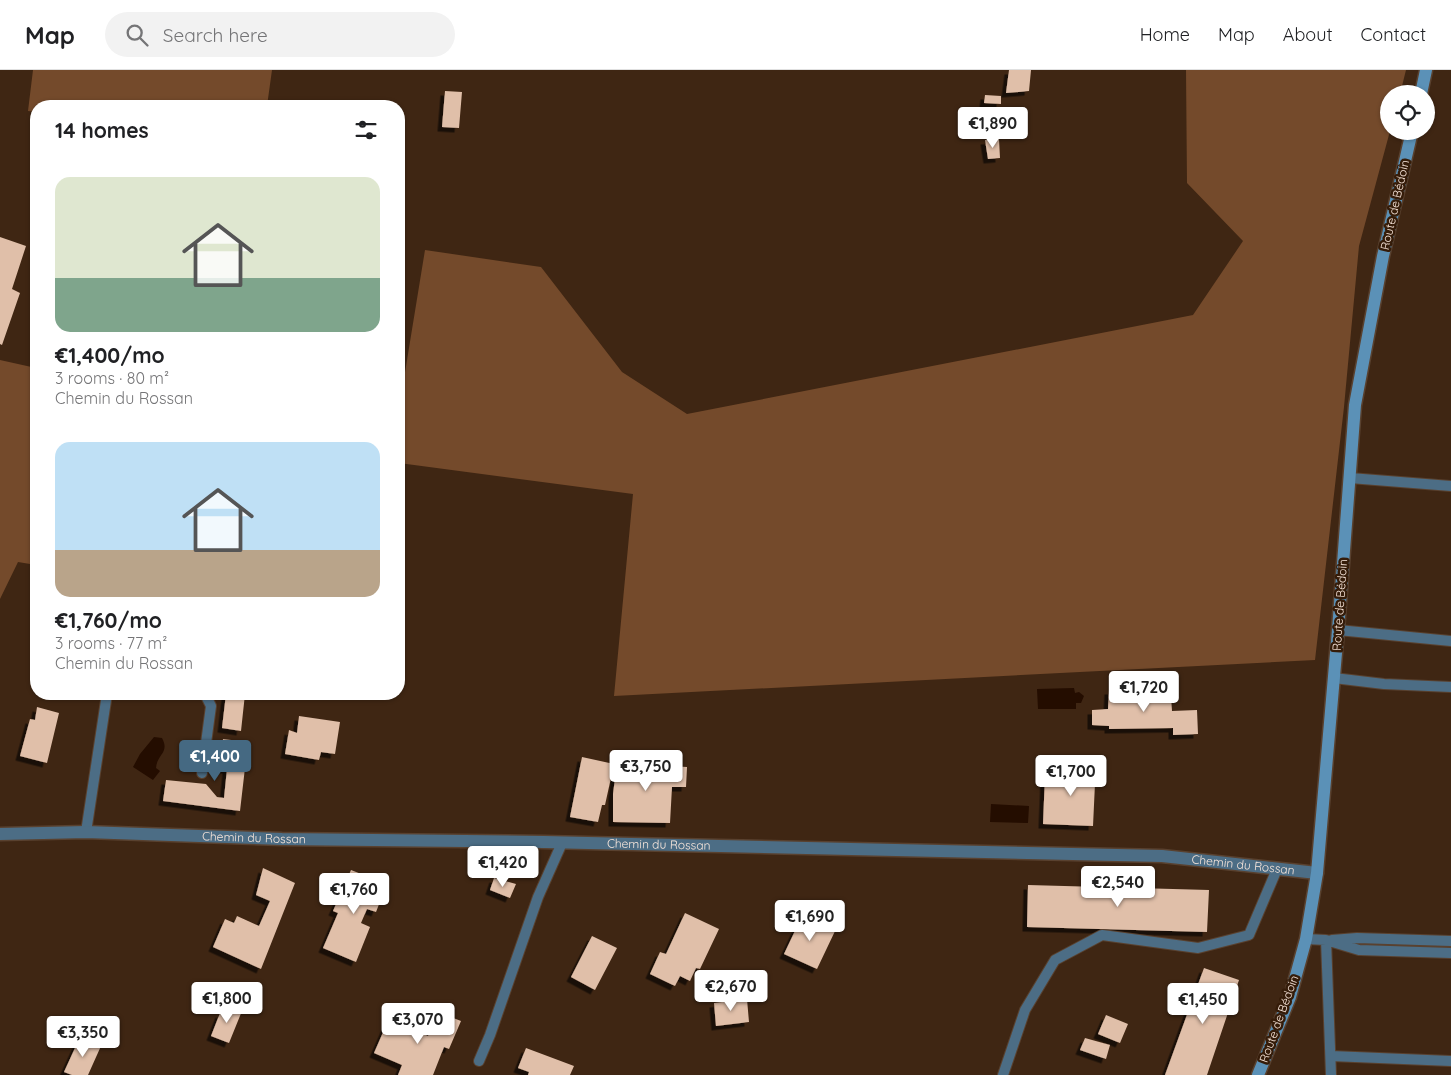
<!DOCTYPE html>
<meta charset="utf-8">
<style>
body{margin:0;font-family:Quicksand,sans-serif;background:#f2f2f2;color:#202124;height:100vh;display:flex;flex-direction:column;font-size:19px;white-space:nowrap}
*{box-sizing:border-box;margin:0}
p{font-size:16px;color:#757577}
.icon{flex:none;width:28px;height:28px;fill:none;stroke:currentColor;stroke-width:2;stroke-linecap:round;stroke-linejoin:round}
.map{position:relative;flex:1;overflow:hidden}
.sheet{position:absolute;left:30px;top:30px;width:375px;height:600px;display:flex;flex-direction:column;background:#fff;border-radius:20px;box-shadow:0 1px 4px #0004}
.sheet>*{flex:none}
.controls{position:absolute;left:1380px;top:15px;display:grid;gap:10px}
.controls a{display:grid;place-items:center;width:55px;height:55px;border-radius:50%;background:#fff;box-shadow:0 1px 4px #0004;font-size:25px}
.price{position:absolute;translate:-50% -42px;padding:0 11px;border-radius:5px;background:#fff;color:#222;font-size:16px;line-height:32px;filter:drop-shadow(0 1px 2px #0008)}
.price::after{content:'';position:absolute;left:50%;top:30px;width:15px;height:11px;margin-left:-8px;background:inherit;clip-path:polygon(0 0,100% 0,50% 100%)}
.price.active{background:#456982;color:#fff}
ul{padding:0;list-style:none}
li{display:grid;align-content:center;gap:10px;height:265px;padding:0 25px}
li span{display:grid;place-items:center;height:155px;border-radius:15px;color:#555}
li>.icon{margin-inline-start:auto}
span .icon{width:90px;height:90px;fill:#fffc;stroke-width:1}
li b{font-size:21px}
h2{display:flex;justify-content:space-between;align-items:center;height:60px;padding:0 25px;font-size:21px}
header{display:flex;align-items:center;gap:30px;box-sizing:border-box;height:70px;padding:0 25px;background:#fff;border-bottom:1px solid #e0e0e0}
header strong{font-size:24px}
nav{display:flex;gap:28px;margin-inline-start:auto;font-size:18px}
.search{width:350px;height:45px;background:#f2f2f2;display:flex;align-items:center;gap:12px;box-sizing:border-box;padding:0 18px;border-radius:28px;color:#757577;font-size:19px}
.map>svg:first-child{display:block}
.green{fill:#744a2b}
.water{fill:#240d00}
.building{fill:#e0bfa9;filter:url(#shadow)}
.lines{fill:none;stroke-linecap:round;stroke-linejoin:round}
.lane-casing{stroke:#59412f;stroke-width:12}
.street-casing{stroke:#59412f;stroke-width:15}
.secondary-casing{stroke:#59412f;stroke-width:15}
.lane{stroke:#4c6d85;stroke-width:10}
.street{stroke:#4c6d85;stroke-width:12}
.secondary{stroke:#5b91b7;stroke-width:12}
.labels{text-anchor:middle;stroke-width:5;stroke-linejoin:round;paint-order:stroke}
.street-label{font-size:12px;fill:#fae8dd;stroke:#351c09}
</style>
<header>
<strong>Map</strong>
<div class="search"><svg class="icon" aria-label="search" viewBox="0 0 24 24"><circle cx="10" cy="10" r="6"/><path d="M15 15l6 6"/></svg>Search here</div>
<nav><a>Home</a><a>Map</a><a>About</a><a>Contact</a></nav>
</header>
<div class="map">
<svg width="1451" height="1005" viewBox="0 0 1451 1005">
<defs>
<filter id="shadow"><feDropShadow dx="-4.5" dy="4.5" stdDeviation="0" flood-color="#0009"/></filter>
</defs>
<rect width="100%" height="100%" fill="#3f2613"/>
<path class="green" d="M33,0H272L267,36H36V42L28,41Z
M1186,0H1406L1400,24H1389V61H1390L1359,176L1344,337L1315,590L614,626L633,424L399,393V339L425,180L541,197L622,302L687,344L1193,245L1243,171L1187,113Z
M0,290L36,298V495L18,492L0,529Z"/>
<path class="water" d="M1074,618L1075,623L1079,622L1084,626L1081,633H1076V639H1038L1037,619Z
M154,667L162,668C170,683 157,684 156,698L160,701L153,710L133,697L140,684Z
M991,734L1029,736L1028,753L990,752Z"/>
<path class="building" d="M1009,0H1031L1029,21L1006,23Z
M445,21L462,22L459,58L442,57Z
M985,25L1001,26V34L984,33Z
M999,69L1000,88L988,89L985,70Z
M0,167L26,176L12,219L20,223L2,275L0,274Z
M1109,620H1151V626H1171L1172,641L1197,640L1198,664L1173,665V658L1109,659V656L1092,655V640L1108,639Z
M226,624H245L241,661L222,658Z
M37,637L59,643L47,693L20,686L30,649L35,650Z
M299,646L340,652L335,684L321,682L319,690L285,684L289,660L297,663Z
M223,669L248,672L240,741L163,731L166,710L206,714L217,727L224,728L227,699L219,698Z
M582,687L614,694L605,735H602L598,752L570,747Z
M1076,692H1096L1093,756L1043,754L1045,706L1075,707Z
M617,693L687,697L686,717H672L670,753L613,752V724Z
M263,798L295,813L261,899L213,877L225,849L234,853L237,846L259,856L270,831L256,825Z
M351,800L387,814L376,842L367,839L361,853L370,857L356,892L323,878L338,843L333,841Z
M494,808L516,814L510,828L490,820Z
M1028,815L1209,820L1207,862L1027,857Z
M685,843L719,859L700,899L696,898L690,911L680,906L675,916L650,904L660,882L666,884Z
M803,844L836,859L817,899L784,884Z
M592,866L617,878L595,920L571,907Z
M1204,898L1239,910L1207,1005H1165Z
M747,929L749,952L716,956L714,933Z
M235,932L244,936L229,973L211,966L220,943L229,947Z
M438,942L461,951L449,979L444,977L433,1005H398L402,995L374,983L388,951L428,966Z
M1106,945L1128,954L1120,973L1098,964Z
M80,967L101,976L88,1005H72L64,1002Z
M1085,968L1110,975L1106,989L1080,980Z
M526,978L574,996L570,1005H528L529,1002L518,998Z"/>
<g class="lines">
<defs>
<path id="lane" d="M1350,408L1451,416
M1338,560L1451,571
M1334,608L1384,614L1451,617
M202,703L211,636L205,624
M86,762L107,624
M1306,869L1326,870L1331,1005
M1326,870L1359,880L1451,883
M1332,870L1357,868L1451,871
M1331,986L1451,991
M479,991L490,965L538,827L562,773
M1003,1005L1025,940L1055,890L1102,865L1198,878L1249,865L1277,799"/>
<g id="street">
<path id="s1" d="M0,764L86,762L282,769L544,772L1162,786L1317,803"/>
</g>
<path id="secondary" d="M1421,24L1426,0
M1258,1005L1290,927L1306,869L1317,803L1338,560L1355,335L1383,186L1412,61"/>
</defs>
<use href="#lane" class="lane-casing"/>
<use href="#street" class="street-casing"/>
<use href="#secondary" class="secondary-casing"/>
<use href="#lane" class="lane"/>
<use href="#street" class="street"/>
<use href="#secondary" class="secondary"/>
</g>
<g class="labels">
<g class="street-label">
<text transform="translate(1395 135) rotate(-77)" y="4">Route de Bédoin</text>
<text transform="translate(1340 535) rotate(-86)" y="4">Route de Bédoin</text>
<text dy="4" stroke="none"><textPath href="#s1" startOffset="254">Chemin du Rossan</textPath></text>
<text dy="4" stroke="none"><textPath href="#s1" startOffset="659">Chemin du Rossan</textPath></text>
<text dy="4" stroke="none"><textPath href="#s1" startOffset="1244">Chemin du Rossan</textPath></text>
<text transform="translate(1279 949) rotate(-70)" y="4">Route de Bédoin</text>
</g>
</g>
</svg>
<div class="controls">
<a><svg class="icon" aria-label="locate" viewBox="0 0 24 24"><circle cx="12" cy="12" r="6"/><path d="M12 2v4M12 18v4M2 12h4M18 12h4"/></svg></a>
</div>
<b class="price" style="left:993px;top:79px">€1,890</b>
<b class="price" style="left:1144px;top:643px">€1,720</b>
<b class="price active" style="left:215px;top:712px">€1,400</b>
<b class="price" style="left:646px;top:722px">€3,750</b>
<b class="price" style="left:1071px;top:727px">€1,700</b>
<b class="price" style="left:503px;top:818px">€1,420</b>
<b class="price" style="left:1118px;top:838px">€2,540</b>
<b class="price" style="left:354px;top:845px">€1,760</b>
<b class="price" style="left:810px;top:872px">€1,690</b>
<b class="price" style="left:731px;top:942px">€2,670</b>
<b class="price" style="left:227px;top:954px">€1,800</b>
<b class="price" style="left:1203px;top:955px">€1,450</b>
<b class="price" style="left:418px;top:975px">€3,070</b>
<b class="price" style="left:83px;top:988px">€3,350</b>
<section class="sheet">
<h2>14 homes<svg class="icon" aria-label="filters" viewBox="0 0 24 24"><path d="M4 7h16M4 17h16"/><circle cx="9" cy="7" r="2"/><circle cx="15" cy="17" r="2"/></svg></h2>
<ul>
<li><span style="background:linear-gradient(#dfe7d0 65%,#7fa58c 0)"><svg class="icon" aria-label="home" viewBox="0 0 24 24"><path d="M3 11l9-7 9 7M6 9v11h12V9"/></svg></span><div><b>€1,400/mo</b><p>3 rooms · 80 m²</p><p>Chemin du Rossan</p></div></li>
<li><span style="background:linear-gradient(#bfe0f5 70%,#b9a48a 0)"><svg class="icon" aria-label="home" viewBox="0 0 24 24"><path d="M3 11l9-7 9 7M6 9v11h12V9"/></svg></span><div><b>€1,760/mo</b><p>3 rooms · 77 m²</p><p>Chemin du Rossan</p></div></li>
</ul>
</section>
</div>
